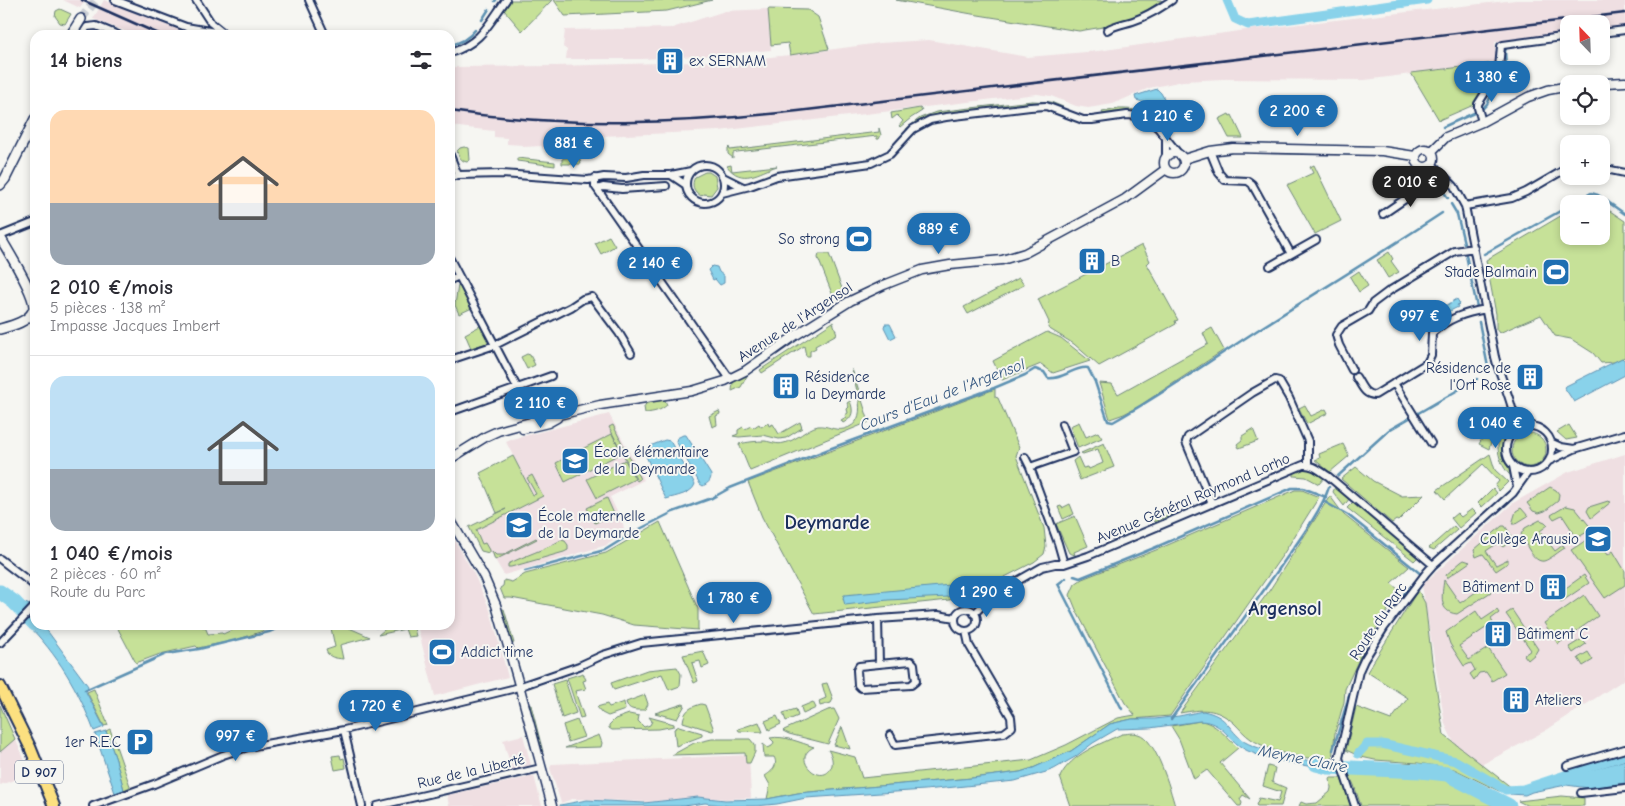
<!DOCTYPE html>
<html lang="fr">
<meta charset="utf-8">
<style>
body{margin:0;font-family:"Comic Neue",sans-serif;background:#f7f7f7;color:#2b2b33;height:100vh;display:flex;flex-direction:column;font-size:19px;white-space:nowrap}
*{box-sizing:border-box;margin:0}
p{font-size:16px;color:#7c7c81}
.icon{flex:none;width:28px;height:28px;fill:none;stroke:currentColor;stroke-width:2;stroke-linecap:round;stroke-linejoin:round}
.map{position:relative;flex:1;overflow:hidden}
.panel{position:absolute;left:30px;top:30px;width:425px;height:600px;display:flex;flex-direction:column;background:#fff;border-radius:15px;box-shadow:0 2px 8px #0003}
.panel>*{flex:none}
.needle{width:32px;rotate:337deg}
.fabs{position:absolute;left:1560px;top:15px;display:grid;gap:10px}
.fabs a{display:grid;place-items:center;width:50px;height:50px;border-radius:10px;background:#fff;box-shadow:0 2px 8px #0003;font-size:25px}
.price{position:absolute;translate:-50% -42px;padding:0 11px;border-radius:18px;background:#1f6fb2;color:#fff;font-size:16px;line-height:32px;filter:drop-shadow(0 1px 2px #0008)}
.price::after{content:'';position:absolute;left:50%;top:30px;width:15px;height:11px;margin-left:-8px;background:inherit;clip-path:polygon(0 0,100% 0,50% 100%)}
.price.selected{background:#222;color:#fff}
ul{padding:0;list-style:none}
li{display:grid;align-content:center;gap:10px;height:265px;padding:0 20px}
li+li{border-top:1px solid #e1e1e2}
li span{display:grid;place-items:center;height:155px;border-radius:15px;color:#555}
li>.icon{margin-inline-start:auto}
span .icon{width:90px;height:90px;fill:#fffc;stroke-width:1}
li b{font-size:21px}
h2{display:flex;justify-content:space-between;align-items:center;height:60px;padding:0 20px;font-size:21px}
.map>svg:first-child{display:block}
.built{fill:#efdfe2}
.green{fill:#c6e198;stroke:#70887b}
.water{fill:#89d2ea;stroke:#5d91b2}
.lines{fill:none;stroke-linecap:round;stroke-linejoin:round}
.stream{stroke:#5d91b2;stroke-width:2.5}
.canal{stroke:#89d2ea;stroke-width:9}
.river{stroke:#89d2ea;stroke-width:15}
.secondary-tunnel{stroke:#caced4;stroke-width:9;stroke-dasharray:9 4.5;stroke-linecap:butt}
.minor-casing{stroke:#1b2f5e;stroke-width:10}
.tertiary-casing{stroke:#1b2f5e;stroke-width:11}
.secondary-casing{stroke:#1b2f5e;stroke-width:12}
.primary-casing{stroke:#1b2f5e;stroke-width:14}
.minor{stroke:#f6f6f2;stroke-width:6}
.tertiary{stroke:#f6f6f2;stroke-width:8}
.secondary{stroke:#f6f6f2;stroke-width:9}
.primary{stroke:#fce080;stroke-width:10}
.rail{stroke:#1b2f5e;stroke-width:2.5}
.labels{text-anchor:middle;stroke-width:4;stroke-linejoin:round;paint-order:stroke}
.shield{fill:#f6f6f2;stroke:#5d6b8a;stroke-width:1}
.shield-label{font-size:14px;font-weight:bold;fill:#1b2f5e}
.poi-label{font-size:15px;fill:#1b2f5e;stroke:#f6f6f2;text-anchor:start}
.street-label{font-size:15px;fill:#1b2f5e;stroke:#f6f6f2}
.water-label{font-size:16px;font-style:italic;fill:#365881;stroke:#f6f6f2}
.district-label{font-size:20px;font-weight:bold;fill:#1b2f5e;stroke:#f6f6f2}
</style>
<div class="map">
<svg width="1625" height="806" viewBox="0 0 1625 806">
<rect width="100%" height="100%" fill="#f6f6f2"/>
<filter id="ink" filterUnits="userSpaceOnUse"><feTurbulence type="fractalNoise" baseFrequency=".02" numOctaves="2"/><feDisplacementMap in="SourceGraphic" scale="10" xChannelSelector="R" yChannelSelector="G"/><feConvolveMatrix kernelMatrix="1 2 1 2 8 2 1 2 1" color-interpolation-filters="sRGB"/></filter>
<g filter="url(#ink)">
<path class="built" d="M63,0H86L80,8Z
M104,0L158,22L189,32L202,35H135L93,19Z
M1516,0H1625V26L1601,29V24H1569V33L1495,42L1496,63L1365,80L1223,79L1183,81L1149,88L1113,104L1088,108L1076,106L1051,96L1037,94L719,131L601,136L559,134L558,148L550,147L549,149L542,148V146L523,147V145L507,144V138L494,137V131L450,126V67L556,66L730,61L790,55L880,43L929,40L1028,57L1098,51L1246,30Z
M768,9L771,50L718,55L642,59H566L567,50L563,47L565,30L672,28L725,11Z
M609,414L644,480L610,497L623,524L625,533L607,545L504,575L491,553L481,551L469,527L533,495L506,442L513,439Z
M1625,454V679L1545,731L1481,765L1454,743L1445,724L1422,585L1513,503L1568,472Z
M450,532L474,574L490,610L508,677L435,696L417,625H450Z
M0,705L31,774L0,785Z
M523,735L531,765L512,770L503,740Z
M749,755L751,798L725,799L699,797L649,802L581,799H572L561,803L550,768L552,764Z
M534,776L542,806H449L447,795Z"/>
<path class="green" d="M511,0H552L522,31L504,10Z
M554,0H712L667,11L565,16Z
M896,0H1162L1143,13L1103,27L1079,31L972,14Z
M60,9L71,14L65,24L60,23L55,16L56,11Z
M768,9L808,10L818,17L829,49L790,55L788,43L771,45Z
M1496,63L1494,72L1476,104L1439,120L1411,73Z
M1032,101L1051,102L1063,107L1062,109L1047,103H1034L937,114L918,122L907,131L906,129L920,118L936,112Z
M920,108L922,111L911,118L900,127L899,126L903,121L897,115L892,119L891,113Z
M1119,109C1140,108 1156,115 1170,132L1168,133C1150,109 1129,109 1103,114L1102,112Z
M1229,114L1230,116L1232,115L1243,138H1229L1219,119Z
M879,128L881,135L879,139H877V136L737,152L733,153V158L728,154V148L729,147L730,150L879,132Z
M564,142H590L563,151Z
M464,147L469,148L470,160L467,162C461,161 459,157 457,151L460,148Z
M578,154L581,164H562V159Z
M517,158L555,162V166L517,161Z
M731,165L732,171L777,166C759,172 742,186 727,166Z
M1314,165L1341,221L1315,234L1287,185L1313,173L1310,167Z
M705,172H709L715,176L717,187L711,195L703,194L701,196C693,191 691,185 695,177Z
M1601,205L1625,221V357L1614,362L1601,363L1593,353L1571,339L1555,336L1541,315L1499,333L1496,329V314L1486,260L1569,211V236H1601Z
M609,236L615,246L601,254L595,243Z
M1142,245L1150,261L1147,264L1178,320L1175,321L1176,324L1099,366L1074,344L1048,328L1049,322L1038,299Z
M1389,252L1393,259L1391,261L1399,272L1388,278L1377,260Z
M819,254H829L843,291L833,296L818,258Z
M1359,271L1368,286L1359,292L1350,277Z
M1019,278L1024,285L968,314L964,307Z
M460,284L472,308L459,314L455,305L458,285Z
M833,322L837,334L815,346L816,348L810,351V356H806L804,346L762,373L760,370Z
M480,326L489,340L487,343L471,348L465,334Z
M1212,328L1224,350L1139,406L1124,414L1110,419L1099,383L1112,384L1118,394L1208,344L1203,333Z
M1047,332L1061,338L1090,361L1053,373L1041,364L1002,380L993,361Z
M527,354L530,355L535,365L527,369L521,357Z
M852,369L869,422L750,471L739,444C747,442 757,441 765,441C772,442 777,445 784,443C796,441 807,428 818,426C827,425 834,431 844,429C872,422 854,387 852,369Z
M749,372L741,387L732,391L733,382Z
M995,389V397L998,398L1019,447L1016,456L1044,528L1046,546L1044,554L1034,562L972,594L949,600L814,614L762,517L748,482Z
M665,400L667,405C660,411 654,412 645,413L644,407L647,402Z
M850,401C854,411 853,418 843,423L841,420L846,417L845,415L848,413L847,409L849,407L847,403Z
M1305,405L1311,416L1326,409L1328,413L1307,424L1299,408Z
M719,411L720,414L716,416L717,425L712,427L709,416Z
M800,422L802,428L786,438L779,439L763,435L739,437L733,436L738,434V430L743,427L745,429L751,426L753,428L759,424L761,427L768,423L769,426L773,424L779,434Z
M1079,422L1086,437L1098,432L1102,438L1078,448L1070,426Z
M613,425L640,479L637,481L609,427Z
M1510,425V428C1503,440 1498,449 1505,462C1508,468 1511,471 1512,477C1498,465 1490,436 1510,425Z
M1569,425L1577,438L1566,440L1557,432Z
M1253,429L1258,441L1239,448L1237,444L1242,440V436Z
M1483,429H1492L1494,431L1489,449L1479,444L1483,437Z
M1512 450a17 17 0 1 1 34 0a17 17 0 1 1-34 0Z
M612,434L622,453L584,472L574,453Z
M1104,443L1114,467L1080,480L1073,461L1078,457L1083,468L1088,467L1089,469L1103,463L1098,449L1083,454L1081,453Z
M1343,444L1349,456L1330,472L1315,460L1320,458L1319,454Z
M1490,454L1495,470L1508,482L1499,491L1495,486L1499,481L1483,464L1445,499L1437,490Z
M571,455L581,474L565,482L556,463Z
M513,456L533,495L536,494L527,478L532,475L543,496L476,530L482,544L485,543L489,550V553L481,551L469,527L506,509L497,513L480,473Z
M625,460L635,479L597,498L587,479Z
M1356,467L1373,481L1402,496L1424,495L1398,521L1396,520L1392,523L1341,479Z
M1302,469H1310L1324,478L1319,484L1306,477L1294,476V473Z
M1335,487L1349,499L1344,506L1333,492Z
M1550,487L1556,490L1559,494L1558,501L1545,511L1539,513L1533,511L1527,503Z
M1493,488L1497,493L1482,507L1478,503Z
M1295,490H1302L1319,497L1284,553L1170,716L1132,719L1110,724L1071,751L1033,768L1020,772L972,778L798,793L767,799L770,785L765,776C771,772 779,766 774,757H764L763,744L768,748L772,746L774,742L770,738C784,735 801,743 814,747C788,759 825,790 832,765C833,759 831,754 828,750L855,757L862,778L1031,760L1066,745L1118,718L1135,715L1125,703L1077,612L1070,595L1075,584L1082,579L1156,550Z
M1330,496L1344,515L1409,567L1391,583L1400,591L1364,648L1345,689L1344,702L1335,733L1332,760C1305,759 1274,754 1251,739C1245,735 1239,728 1234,723C1215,707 1203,709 1180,713L1269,591Z
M607,498L614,514L595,523L587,508Z
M1608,501L1611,502L1591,518L1587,511L1589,507Z
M1353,502L1418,557L1414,561L1347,508Z
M1070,504L1074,514L1063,519L1058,507L1061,506L1062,508Z
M1170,506L1173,514L1154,522L1151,517L1163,513L1162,509Z
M1566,506L1575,508L1592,529L1577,538L1562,515L1554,519L1551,515Z
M1521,508L1528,516L1515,524H1512L1516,511Z
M1472,509L1476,513L1459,528L1451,518L1457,513L1461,517Z
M1075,516L1088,546L1074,552L1075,555L1069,553L1056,524Z
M1540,520L1545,522L1548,525L1540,531L1555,551L1563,545L1565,548C1559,551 1551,559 1544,561C1533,563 1525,542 1521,534L1525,528Z
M660,522L698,609V630L634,625L602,615L511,598H504L500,588L503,586L504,580L512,582L525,574L606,553Z
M1454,526L1457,530L1434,550L1429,548Z
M1502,526H1505L1514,539L1503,547L1498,543L1486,551L1496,565L1508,559V563L1496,571L1483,554L1476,557L1474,550Z
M1594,535L1608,555L1613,551L1625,571V585L1605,598L1571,550Z
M536,538L537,539L495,560L492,551L496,555H503Z
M561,540L565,541L568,545V550L564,552L511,567H508V564C526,555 544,550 561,540Z
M1464,560L1470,562L1447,578L1446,575L1461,562Z
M1584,575L1589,583L1561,602L1556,595Z
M1444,580L1460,603L1486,585L1491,592L1457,614C1438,612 1442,595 1444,580Z
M1418,590L1425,603L1432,661L1444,735L1512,788L1499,791L1454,769L1418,763L1375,760L1361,757L1346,750L1356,707L1391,720L1408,698L1367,672Z
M1584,595L1598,616L1558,644L1544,623Z
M504,609L514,643L511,644L501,610Z
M1497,610L1499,613L1491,619L1493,623L1459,646L1469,660L1488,648L1505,673L1492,681L1486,672L1479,673L1474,680L1470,674L1475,670L1471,663L1464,666L1450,644L1446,632L1476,611L1482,620Z
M1512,610L1538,649L1535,654L1528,660L1524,655L1531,650L1506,614Z
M116,625H200L206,629L208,634L222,633L223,634L243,625H256L257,627L264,625H281L236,640L198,648L196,646L160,654L136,663Z
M390,625H413L416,636L408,637L405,629L378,635Z
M339,627H347L370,637L340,645L343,659C336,658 328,658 326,650L335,647L331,628Z
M1582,639L1586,644L1573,653L1569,647Z
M703,651L709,665L702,668L700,661L692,663L698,681L694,683L683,655Z
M1588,652L1593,660L1583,666L1578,658Z
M677,667L681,674L680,686L669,690L662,674L614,690L611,683L647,670Z
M583,673L586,680L583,681L586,689L575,691L584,717L580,718L567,678Z
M565,680L576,713L562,718L552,684Z
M827,683L833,699L831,703L820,706L819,701L826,698L822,684Z
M94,689L108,725L104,726L87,692Z
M645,695L648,704L645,710C636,710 628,711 626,702Z
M624,702L625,710L608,716L602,713L597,707L607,704L609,707Z
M813,702L816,708L803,714L801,707Z
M683,704L685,705L677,719L655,713Z
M701,704L705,705L714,730L712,731L683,722C684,710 691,707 701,704Z
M0,705L15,739L0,752Z
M528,705H531L543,752L540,750Z
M796,709L798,716L786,721L783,713Z
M834,709L839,719L828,744L789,734L783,731L784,730L828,710Z
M629,714L639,716L638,721L644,727L650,725L652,721L649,717L674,724V726L659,729L612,730L609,728V725L615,719Z
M777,716L781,724L769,730L765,721Z
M577,720L584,737L568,742L563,725Z
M1200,721C1215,722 1227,738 1238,748L1220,763L1250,799L1243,795L1240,799L1242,803L1241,806H1238L1207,770L1194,779L1179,739L1171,726Z
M759,722L763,732L739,731L738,729Z
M679,726L702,733V736L676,746L674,729Z
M842,727L850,749L834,745Z
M110,729L130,786V787L124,790L116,760L106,731Z
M1122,734C1126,734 1133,732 1138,734C1156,738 1170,789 1175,806H1070L1060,777C1071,754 1100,744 1122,734Z
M599,735L602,743L601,747L565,748Z
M712,739H750L755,745V752L750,763H746L745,753L672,755L694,743Z
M340,755L341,759L344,758L346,768L335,770L332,756Z
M1268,766L1275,768L1272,782L1286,788L1281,806H1257L1256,805L1259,798L1278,802L1281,792L1263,786Z
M1347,771C1375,770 1427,771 1452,781C1468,787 1484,798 1500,806H1361L1354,785Z
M1330,778H1341L1351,806H1299L1301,802L1306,804L1317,803L1330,792L1331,788Z
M1562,796L1584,798V806H1528L1518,801Z"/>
<path class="water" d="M1157,89L1161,93L1177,121L1173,122C1161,109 1152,104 1136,100L1135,96Z
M712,266L717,267L719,272L724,276V283L720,285L715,279L713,280L708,270Z
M1457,299L1460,304L1457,305L1458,307L1448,312L1444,307Z
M885,324H890L896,336L890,339L884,327Z
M1622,358L1625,361V375L1574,402L1564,387Z
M683,435H686L711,475C711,481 708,483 703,486L700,484L676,441L677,438Z
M665,440L670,441L695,484C692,494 676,496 666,499L644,452L650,446Z
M972,583V590L948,597L888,600L845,605L843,598L844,595Z
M0,587L17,600L30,605L19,616L10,605L0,596Z
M35,614V625H43L88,686L86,692L104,727L94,731C78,689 58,655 26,623Z
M1203,711C1227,716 1226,726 1242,740C1254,750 1319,765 1335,763L1338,771H1329C1302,763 1274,763 1248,751C1228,742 1225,722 1200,721L1150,728L1117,729L1093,743L1075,757L1054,769L1046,772L1015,781L925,790L806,798L777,804L756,806H730L705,803L684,806H560V805L587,800L644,803L698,797L725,800L767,799L798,793L972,778L1020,772L1033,768L1071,751L1110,724L1132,719H1155L1179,716Z
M106,731L116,760L124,790L115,793L95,734Z
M1625,760V783L1589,788L1566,785L1532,792L1525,795L1510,794Z"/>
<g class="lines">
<path class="stream" d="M495,1L496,0
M482,20L489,9
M450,45C460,43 469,38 475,30
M1482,109L1487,104L1506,66L1505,51L1507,46
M1443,127L1474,113
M1439,182L1440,187L1448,198
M1451,204L1457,214L1464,243
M1572,204L1591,193L1598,195L1625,214
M1484,254L1569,206
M1466,255L1477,307
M1479,322L1488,367L1486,372
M1338,476L1389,430L1477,379
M1323,501L1348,515L1422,575
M525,571L605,550L634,532L673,512L712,498L730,488L829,449L994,388L1025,375L1035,369L1044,372L1048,378C1063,380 1074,366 1088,368L1095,382L1108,421L1113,422C1165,393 1214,358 1264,326C1324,288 1383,252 1442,213
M1074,576L1080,578L1154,548L1292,488H1303L1326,497
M1066,578L1058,584L1122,709
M1387,620L1405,593L1416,581
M367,625L376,627L382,625
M85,690L166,654L199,649L269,632L285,625
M1171,719C1208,668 1245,617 1281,566C1296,544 1321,512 1329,487
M1333,750L1355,675"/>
<path class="canal" d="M1227,0L1235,19L1248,25L1427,0
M1358,754L1367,744H1382L1456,761L1506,790L1523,789L1625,755"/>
<path class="river" d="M0,592L14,602L35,624
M1316,764L1328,767L1420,771L1447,774L1509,806"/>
<path class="secondary-tunnel" d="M81,19L96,0"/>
<defs>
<path id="minor" d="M115,0L186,27L227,34
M196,0L211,23L221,31
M309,0L325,35
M1107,30C1115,25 1124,24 1133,21C1148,16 1160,8 1172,0
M1601,33L1625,30
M82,35L87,27L96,26L118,35
M450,53C481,43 488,25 506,0
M1482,122L1478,108V104L1497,74L1499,68L1501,46L1503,45L1569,36
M1210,151L1219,173L1225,180L1248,181L1252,184L1291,254
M450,155L458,175
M1166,157V139
M1432,164L1454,186L1465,206L1495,357C1501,382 1517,407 1514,433
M686 184a19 19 0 1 1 38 0a19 19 0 1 1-38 0Z
M1426,168V179
M1601,168L1625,173
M671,175L686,185
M450,177L458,175L502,174L588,180L604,177L626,178L644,175H671L691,171
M723,177L743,187
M595,178V186L730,379
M597,189L603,187L622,189L666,186
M722,193L750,186L777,176L871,163L890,154L913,129L930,120L946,117L1030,107L1046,106L1083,120H1092L1127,115L1139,116L1150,121L1158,128L1178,153
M1465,206L1512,198L1526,192L1569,167
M1383,214L1427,184
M0,236L35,222
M450,259L532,416L534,421L532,424
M1270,266L1316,240
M450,280L459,276
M450,360L495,345L571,307L583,299L592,297L619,333L631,353
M1352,370L1339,345L1336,335L1342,326L1368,311L1373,303L1389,291L1455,251L1474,248
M1356,377C1362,386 1364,395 1375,395L1427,363L1431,355L1432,333C1448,318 1465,313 1486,309
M1394,383L1431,443
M1513,410L1521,419L1533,426
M450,412L551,376
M1062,424L1073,452L1030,467L1058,543L1064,564
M1506 449a23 23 0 1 1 46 0a23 23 0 1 1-46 0Z
M1552,443L1561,447L1574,449
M1025,457L1030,467
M1549,461L1574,449L1625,434
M1513,466L1517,487
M1212,504L1186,442L1188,437L1252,393L1275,380L1279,381L1289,398L1308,441V465
M0,559L35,586
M955 620a11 11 0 1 1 22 0a11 11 0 1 1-22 0Z
M974,614L993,595L1042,567L1055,564H1064L1088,556L1303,465C1313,464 1320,471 1328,476L1433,565
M878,619L879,664L911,661L914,664L916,681L911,685L861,688L858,685L857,670L859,666L879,664
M0,643L35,606
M344,730L362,806
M890,735L895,745L1004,733L1012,727L1011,717L969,645L966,631
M1567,766L1625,749
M1581,793L1625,788
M93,806L154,784L223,755L248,747L344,730L512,689L579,666L603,655L641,643L878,619L938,615L955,618
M377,806L541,768
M1355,806L1339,758L1359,671L1364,660L1384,628L1426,573L1433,565L1513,493L1528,472"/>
<path id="tertiary" d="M1585,84L1625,82
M1416 158a9 9 0 1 1 18 0a9 9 0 1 1-18 0Z
M1432,151L1446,137L1482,122L1528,97L1548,90L1569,86
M1164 163a10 10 0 1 1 20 0a10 10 0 1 1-20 0Z
M1184,159L1210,151L1233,148L1382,151L1415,156
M523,429L548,423L557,418
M450,459L487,436L498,431L534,421L600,405L692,391L725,381L745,371L796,335L850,301L884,285L922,270L950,265L1002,260L1025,253L1125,199L1166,169
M450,519L484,577L496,605L516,674L552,806"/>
<path id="secondary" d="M71,35L81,19
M0,185L5,179L35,119
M0,237C7,250 39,299 33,311C28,322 11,326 0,329"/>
<path id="primary" d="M0,686L30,747L54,806"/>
</defs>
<use href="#minor" class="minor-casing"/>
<use href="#tertiary" class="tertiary-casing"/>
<use href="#secondary" class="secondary-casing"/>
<use href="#primary" class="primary-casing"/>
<use href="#minor" class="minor"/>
<use href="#tertiary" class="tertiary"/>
<use href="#secondary" class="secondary"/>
<use href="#primary" class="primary"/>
<path class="rail" d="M82,0L161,35
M450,111C566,128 682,124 798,111L1625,13"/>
</g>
</g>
<defs>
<symbol id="building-square" viewBox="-11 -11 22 22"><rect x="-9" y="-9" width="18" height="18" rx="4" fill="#1f6fb2" stroke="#f6f6f2"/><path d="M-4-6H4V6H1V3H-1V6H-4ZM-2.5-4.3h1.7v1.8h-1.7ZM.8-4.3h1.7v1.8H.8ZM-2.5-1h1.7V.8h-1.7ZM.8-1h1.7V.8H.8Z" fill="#fff"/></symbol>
<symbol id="stadium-square" viewBox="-11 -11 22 22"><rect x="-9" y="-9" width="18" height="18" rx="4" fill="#1f6fb2" stroke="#f6f6f2"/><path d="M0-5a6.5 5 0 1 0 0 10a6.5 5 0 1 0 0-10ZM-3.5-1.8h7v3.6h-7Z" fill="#fff"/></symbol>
<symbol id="school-square" viewBox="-11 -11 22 22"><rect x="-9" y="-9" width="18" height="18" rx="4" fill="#1f6fb2" stroke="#f6f6f2"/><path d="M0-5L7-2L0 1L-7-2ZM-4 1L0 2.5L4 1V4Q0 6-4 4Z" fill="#fff"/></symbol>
<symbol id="parking-square" viewBox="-11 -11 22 22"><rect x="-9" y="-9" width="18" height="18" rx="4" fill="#1f6fb2" stroke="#f6f6f2"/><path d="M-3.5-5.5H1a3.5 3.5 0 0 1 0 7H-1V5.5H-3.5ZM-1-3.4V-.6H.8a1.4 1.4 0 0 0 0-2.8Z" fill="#fff"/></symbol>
</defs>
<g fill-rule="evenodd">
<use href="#building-square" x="654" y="45" width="32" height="32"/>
<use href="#stadium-square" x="843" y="223" width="32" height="32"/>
<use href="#building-square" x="1076" y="245" width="32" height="32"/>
<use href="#stadium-square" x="1540" y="256" width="32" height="32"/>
<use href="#building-square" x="1514" y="361" width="32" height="32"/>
<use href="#building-square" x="770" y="370" width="32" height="32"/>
<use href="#school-square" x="559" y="445" width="32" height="32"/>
<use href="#school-square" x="503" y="509" width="32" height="32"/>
<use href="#school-square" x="1582" y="523" width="32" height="32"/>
<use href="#building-square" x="1537" y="571" width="32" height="32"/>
<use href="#building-square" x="1482" y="618" width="32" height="32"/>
<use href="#stadium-square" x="426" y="636" width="32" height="32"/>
<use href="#building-square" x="1500" y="684" width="32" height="32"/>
<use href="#parking-square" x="124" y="726" width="32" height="32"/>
</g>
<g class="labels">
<rect class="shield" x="15" y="760.5" width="48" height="23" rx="4"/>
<g class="shield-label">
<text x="39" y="777">D 907</text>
</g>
<g class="poi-label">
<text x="689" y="66">ex SERNAM</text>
<text x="840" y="244" text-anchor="end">So strong</text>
<text x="1111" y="266">B</text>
<text x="1537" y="277" text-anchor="end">Stade Balmain</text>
<text x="1511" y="373" text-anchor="end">Résidence de<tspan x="1511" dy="17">l'Ort Rose</tspan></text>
<text x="805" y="382">Résidence<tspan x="805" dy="17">la Deymarde</tspan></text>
<text x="594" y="457">École élémentaire<tspan x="594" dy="17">de la Deymarde</tspan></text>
<text x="538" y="521">École maternelle<tspan x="538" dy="17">de la Deymarde</tspan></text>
<text x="1579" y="544" text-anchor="end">Collège Arausio</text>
<text x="1534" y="592" text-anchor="end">Bâtiment D</text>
<text x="1517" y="639">Bâtiment C</text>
<text x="461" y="657">Addict time</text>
<text x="1535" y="705">Ateliers</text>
<text x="121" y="747" text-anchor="end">1er R.E.C</text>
</g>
<g class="street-label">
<text transform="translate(795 322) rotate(-33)" y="5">Avenue de l'Argensol</text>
<text transform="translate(1193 498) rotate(-23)" y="5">Avenue Général Raymond Lorho</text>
<text transform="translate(1378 621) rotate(-56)" y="5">Route du Parc</text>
<text transform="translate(471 771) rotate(-13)" y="5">Rue de la Liberté</text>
</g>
<g class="water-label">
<text transform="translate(942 394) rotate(-21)" y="6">Cours d'Eau de l'Argensol</text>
<text transform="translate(1303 758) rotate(11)" y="6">Meyne Claire</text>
</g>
<g class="district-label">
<text x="827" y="529">Deymarde</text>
<text x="1285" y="615">Argensol</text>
</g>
</g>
</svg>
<div class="fabs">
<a><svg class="needle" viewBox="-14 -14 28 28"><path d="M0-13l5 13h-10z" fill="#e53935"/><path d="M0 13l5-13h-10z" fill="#7c7c81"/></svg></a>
<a><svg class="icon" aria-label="locate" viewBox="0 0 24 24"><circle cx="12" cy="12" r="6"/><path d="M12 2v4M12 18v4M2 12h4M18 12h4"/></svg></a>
<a>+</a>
<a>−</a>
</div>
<b class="price" style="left:1492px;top:103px">1 380 €</b>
<b class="price" style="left:1298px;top:137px">2 200 €</b>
<b class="price" style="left:1168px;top:142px">1 210 €</b>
<b class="price" style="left:574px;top:169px">881 €</b>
<b class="price selected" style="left:1411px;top:208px">2 010 €</b>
<b class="price" style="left:939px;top:255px">889 €</b>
<b class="price" style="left:655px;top:289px">2 140 €</b>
<b class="price" style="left:1420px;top:342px">997 €</b>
<b class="price" style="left:541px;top:429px">2 110 €</b>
<b class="price" style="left:1496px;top:449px">1 040 €</b>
<b class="price" style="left:987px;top:618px">1 290 €</b>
<b class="price" style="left:734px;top:624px">1 780 €</b>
<b class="price" style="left:376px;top:732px">1 720 €</b>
<b class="price" style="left:236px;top:762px">997 €</b>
<section class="panel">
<h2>14 biens<svg class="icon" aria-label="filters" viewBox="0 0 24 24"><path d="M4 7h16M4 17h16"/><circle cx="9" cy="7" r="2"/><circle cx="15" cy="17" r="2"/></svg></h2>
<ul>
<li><span style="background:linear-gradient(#ffd9b3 60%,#9aa5b1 0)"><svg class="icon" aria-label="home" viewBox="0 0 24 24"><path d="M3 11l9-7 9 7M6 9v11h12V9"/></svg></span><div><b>2 010 €/mois</b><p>5 pièces · 138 m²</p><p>Impasse Jacques Imbert</p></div></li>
<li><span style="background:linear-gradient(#bfe0f5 60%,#9aa5b1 0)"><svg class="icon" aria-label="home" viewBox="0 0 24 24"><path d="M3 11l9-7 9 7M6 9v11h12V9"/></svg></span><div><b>1 040 €/mois</b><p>2 pièces · 60 m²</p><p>Route du Parc</p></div></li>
</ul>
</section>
</div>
